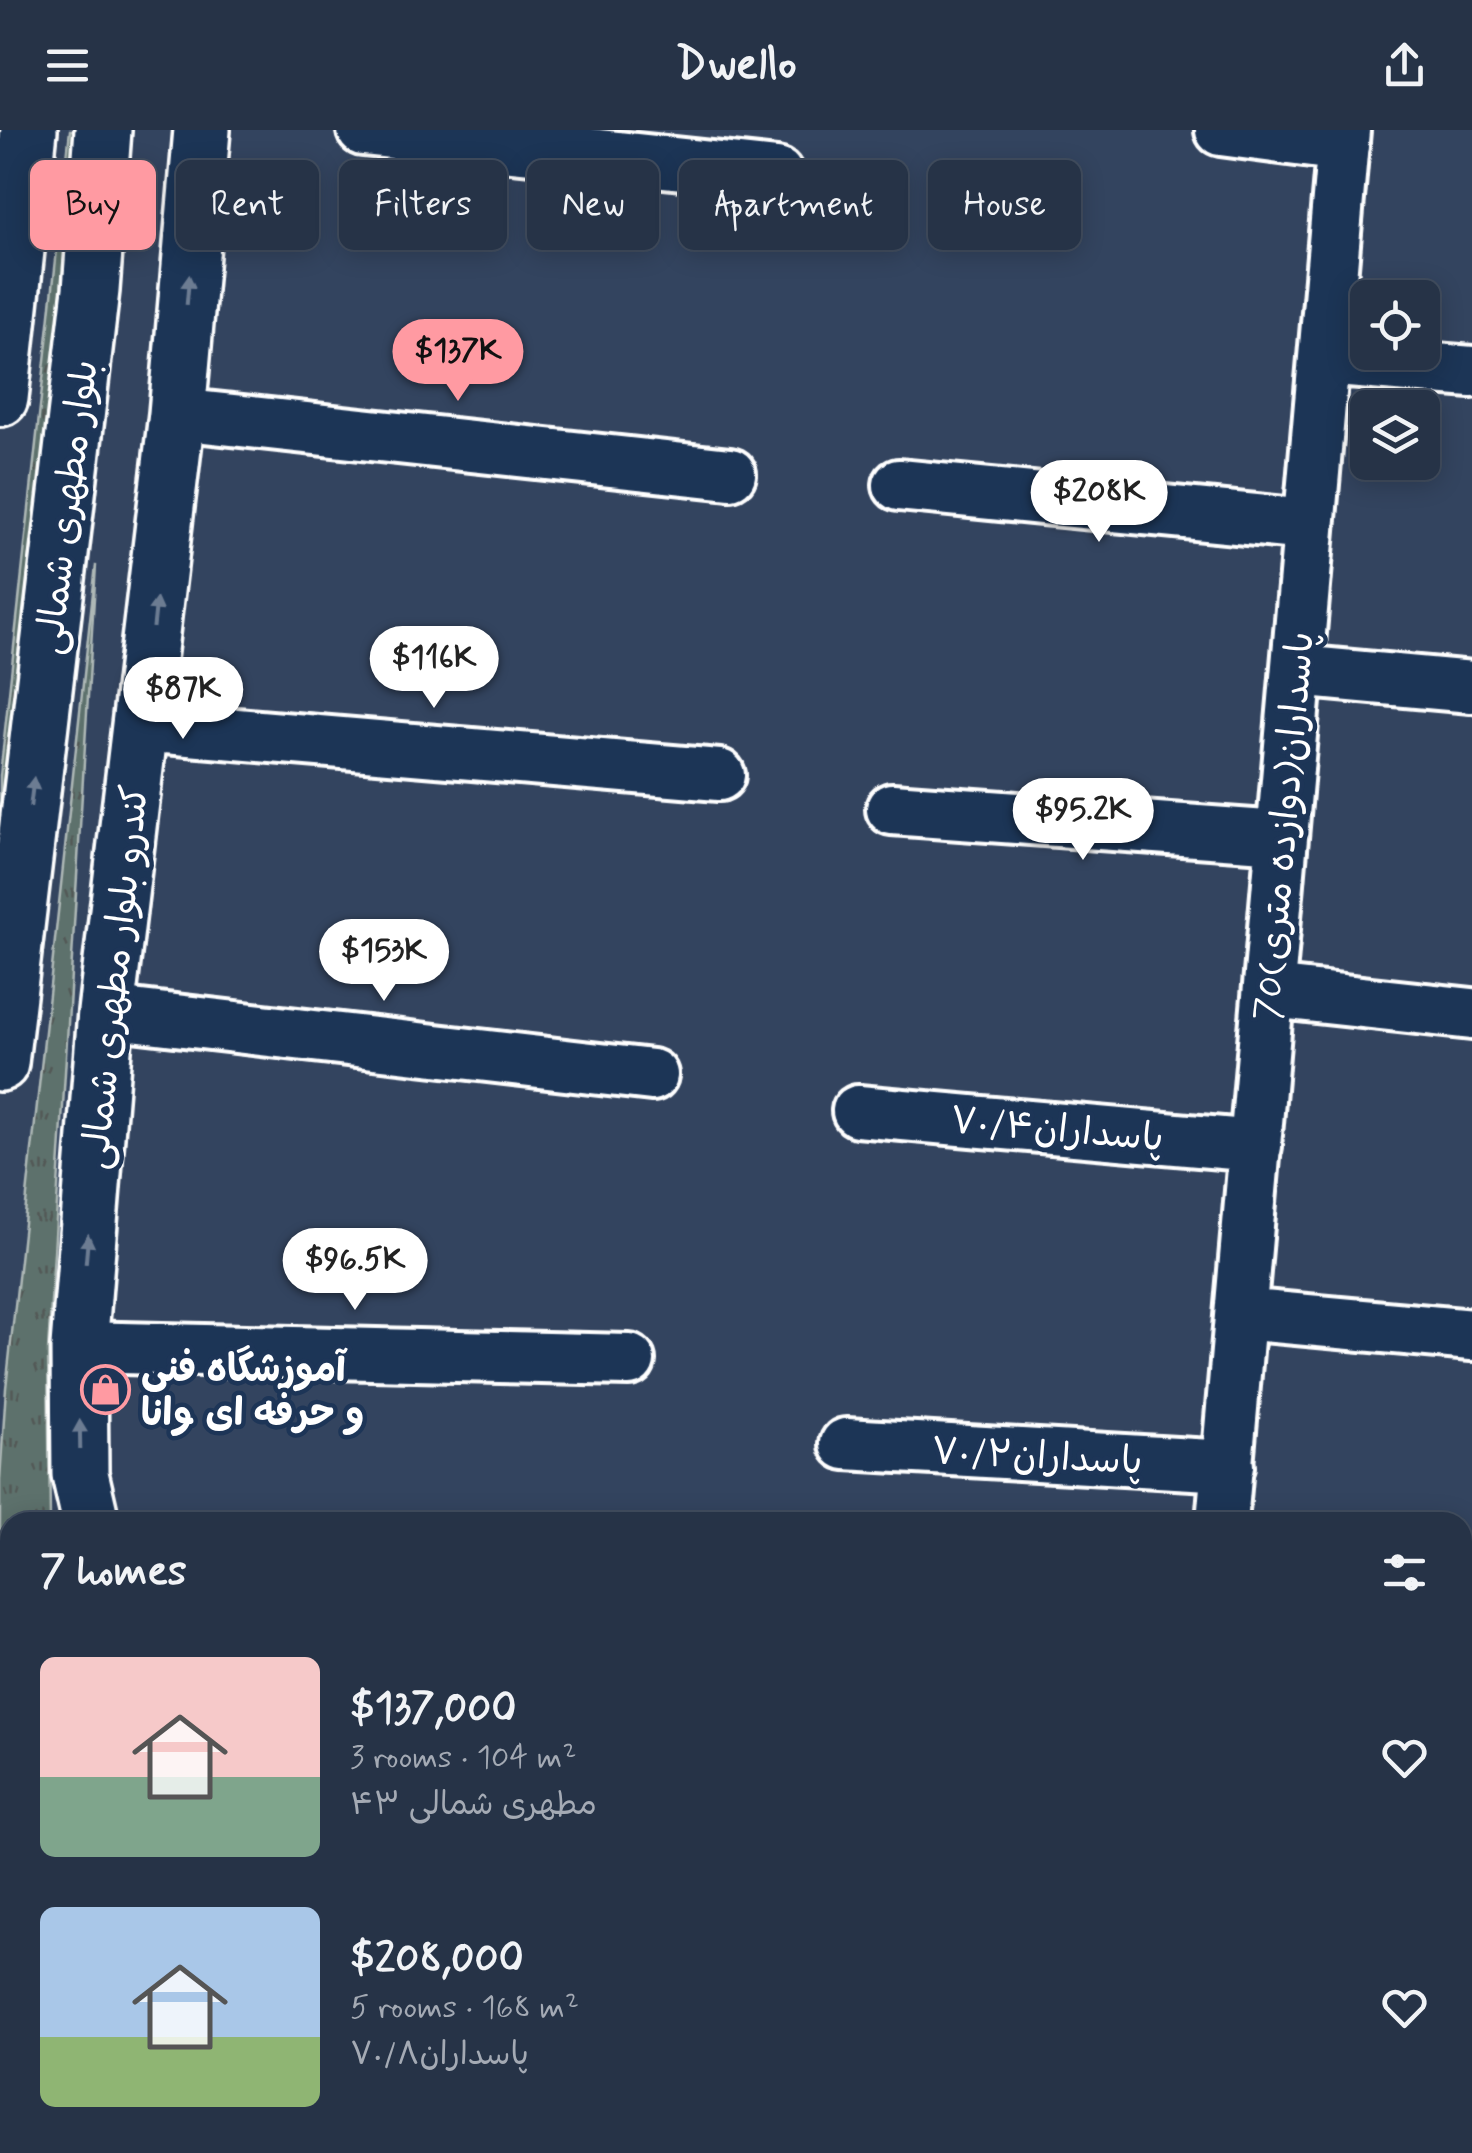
<!DOCTYPE html>
<meta charset="utf-8">
<style>
body{margin:0;font-family:Mynerve,"Playpen Sans Arabic",sans-serif;background:#2e3b4e;color:#f1f3f6;height:100vh;display:flex;flex-direction:column;font-size:38px;white-space:nowrap}
*{box-sizing:border-box;margin:0}
p{font-size:32px;color:#a4aab4}
.icon{flex:none;width:55px;height:55px;fill:none;stroke:currentColor;stroke-width:2;stroke-linecap:round;stroke-linejoin:round}
.map{position:relative;flex:1;overflow:hidden}
.side{position:absolute;left:0px;top:1382px;width:1472px;height:642px;display:flex;flex-direction:column;background:#263347;border-radius:30px 30px 0 0;box-shadow:0 5px 25px #0003,0 0 0 2px #424e60}
.side>*{flex:none}
.top-card{position:absolute;left:30px;top:30px;width:1412px;height:90px;display:flex;gap:20px}
.tools{position:absolute;left:1350px;top:150px;display:grid;gap:20px}
.tools a{display:grid;place-items:center;width:90px;height:90px;border-radius:15px;background:#263347;box-shadow:0 5px 25px #0003,0 0 0 2px #424e60;font-size:50px}
.price{position:absolute;translate:-50% -85px;padding:0 22px;border-radius:35px;background:#fff;color:#222;font-size:32px;line-height:65px;filter:drop-shadow(0 2px 5px #0008)}
.price::after{content:'';position:absolute;left:50%;top:60px;width:30px;height:22px;margin-left:-15px;background:inherit;clip-path:polygon(0 0,100% 0,50% 100%)}
.price.on{background:#ff9aa2;color:#111}
ul{padding:0;list-style:none}
li{display:flex;align-items:center;gap:30px;height:250px;padding:0 40px}
li span{display:grid;place-items:center;flex:none;width:280px;height:200px;border-radius:15px;color:#555}
li>.icon{margin-inline-start:auto}
span .icon{width:120px;height:120px;fill:#fffc;stroke-width:1}
li b{font-size:42px}
h2{display:flex;justify-content:space-between;align-items:center;height:120px;padding:0 40px;font-size:42px}
.pill{padding:0 35px;border-radius:15px;background:#263347;box-shadow:0 5px 25px #0003,0 0 0 2px #424e60;font-size:35px;line-height:90px}
.pill.on{background:#ff9aa2;color:#111}
header{display:flex;justify-content:space-between;align-items:center;height:130px;padding:0 40px;background:#263347;font-size:45px;font-weight:700}
.map>svg:first-child{display:block}
.grass{fill:url(#grass-tufts);stroke:#aeb8b6;stroke-width:2.5}
.lines{fill:none;stroke-linecap:round;stroke-linejoin:round}
.minor-casing{stroke:#fff;stroke-width:58}
.major-casing{stroke:#fff;stroke-width:62}
.minor{stroke:#1d3557;stroke-width:50}
.major{stroke:#1d3557;stroke-width:55}
.oneway{fill:#6c7c92}
.labels{text-anchor:middle;stroke-width:9;stroke-linejoin:round;paint-order:stroke}
.street-label{font-size:38px;fill:#fff;stroke:#1d3557}
.poi-label{font-size:38px;font-weight:bold;fill:#fff;stroke:#1d3557;text-anchor:start}
</style>
<header><svg class="icon" aria-label="menu" viewBox="0 0 24 24"><path d="M4 6h16M4 12h16M4 18h16"/></svg>Dwello<svg class="icon" aria-label="share" viewBox="0 0 24 24"><path d="M12 15V3M7 8l5-5 5 5M5 13v7h14v-7"/></svg></header>
<div class="map">
<svg width="1472" height="2023" viewBox="0 0 1472 2023">
<defs>
<pattern id="grass-tufts" width="24" height="20" patternUnits="userSpaceOnUse" patternTransform="scale(2.5)"><rect width="24" height="20" fill="#5d716c"/><path d="M3 7l-1-3M5 7V3M7 7l1-3M15 17l-1-3M17 17v-4M19 17l1-3" fill="none" stroke="#525957"/></pattern>
</defs>
<rect width="100%" height="100%" fill="#33445f"/>
<filter id="ink" filterUnits="userSpaceOnUse"><feTurbulence type="fractalNoise" baseFrequency=".01" numOctaves="2"/><feDisplacementMap in="SourceGraphic" scale="20" xChannelSelector="R" yChannelSelector="G"/><feConvolveMatrix kernelMatrix="1 2 1 2 8 2 1 2 1" color-interpolation-filters="sRGB"/></filter>
<g filter="url(#ink)">
<path class="grass" d="M70,0H87L0,761V646Z
M96,435L48,1221L50,1392H10V1501H0V1350L6,1258Z
M0,1694L10,1695V2015H142V2023H7L0,1919Z"/>
<g class="lines">
<defs>
<path id="minor" d="M363,0L777,44
M1221,0L1343,16
M1324,230L1472,242
M177,284L730,344
M899,355L1307,395
M1297,541L1472,557
M142,596L719,645
M892,679L1280,707
M1270,862L1472,884
M106,882L652,945
M858,981L1256,1016
M1241,1184L1472,1205
M79,1217L629,1230
M846,1314L1228,1336
M1222,1392L1344,0
M840,2023V2015"/>
<path id="major" d="M0,268L29,0
M0,933L91,160L103,0
M91,1392L80,1344L79,1217L106,882L177,284L202,0
M0,1545H10
M1462,1561L1472,1562
M1462,1648L1472,1649
M0,1651L10,1650
M218,2015V2023
M171,2023V2015"/>
</defs>
<use href="#minor" class="minor-casing"/>
<use href="#major" class="major-casing"/>
<use href="#minor" class="minor"/>
<use href="#major" class="major"/>
</g>
<defs><path id="oneway-solid" d="M-6-.8H1V-3.2L6.5 0L1 3.2V.8H-6Z" transform="scale(2.5)"/></defs>
<g class="oneway">
<use href="#oneway-solid" transform="translate(188 160) rotate(-85)"/>
<use href="#oneway-solid" transform="translate(155 483) rotate(-84)"/>
<use href="#oneway-solid" transform="translate(32 662) rotate(-83)"/>
<use href="#oneway-solid" transform="translate(87 1119) rotate(-85)"/>
<use href="#oneway-solid" transform="translate(80 1305) rotate(-91)"/>
</g>
</g>
<defs>
<symbol id="shop-ring" viewBox="-11 -11 22 22"><circle r="9.5" fill="#1d3557" stroke="#ff9aa2" stroke-width="1.5"/><path d="M-5-2.5h2.3a2.7 3.5 0 0 1 5.4 0H5L5.5 6h-11ZM-1.5-2.5h3a1.5 2.3 0 0 0-3 0Z" fill="#ff9aa2"/></symbol>
</defs>
<g fill-rule="evenodd">
<use href="#shop-ring" x="78" y="1232" width="55" height="55"/>
</g>
<g class="labels">
<g class="street-label">
<text transform="translate(66 377) rotate(-83)" y="13">بلوار مطهری شمالی</text>
<text transform="translate(1283 696) rotate(-85)" y="13">70پاسداران(دوازده متری)</text>
<text transform="translate(114 847) rotate(-84)" y="13">کندرو بلوار مطهری شمالی</text>
<text transform="translate(1057 998) rotate(5)" y="13">پاسداران۷۰/۴</text>
<text transform="translate(1037 1325) rotate(3)" y="13">پاسداران۷۰/۲</text>
</g>
<g class="poi-label">
<text x="141" y="1251">آموزشگاه فنی<tspan x="141" dy="44">و حرفه ای وانا</tspan></text>
</g>
</g>
</svg>
<div class="tools">
<a><svg class="icon" aria-label="locate" viewBox="0 0 24 24"><circle cx="12" cy="12" r="6"/><path d="M12 2v4M12 18v4M2 12h4M18 12h4"/></svg></a>
<a><svg class="icon" aria-label="layers" viewBox="0 0 24 24"><path d="M12 4l9 5-9 5-9-5zM3 14l9 5 9-5"/></svg></a>
</div>
<b class="price on" style="left:458px;top:274px">$137K</b>
<b class="price" style="left:1099px;top:415px">$208K</b>
<b class="price" style="left:434px;top:581px">$116K</b>
<b class="price" style="left:183px;top:612px">$87K</b>
<b class="price" style="left:1083px;top:733px">$95.2K</b>
<b class="price" style="left:384px;top:874px">$153K</b>
<b class="price" style="left:355px;top:1183px">$96.5K</b>
<div class="top-card">
<a class="pill on">Buy</a>
<a class="pill">Rent</a>
<a class="pill">Filters</a>
<a class="pill">New</a>
<a class="pill">Apartment</a>
<a class="pill">House</a>
</div>
<section class="side">
<h2>7 homes<svg class="icon" aria-label="filters" viewBox="0 0 24 24"><path d="M4 7h16M4 17h16"/><circle cx="9" cy="7" r="2"/><circle cx="15" cy="17" r="2"/></svg></h2>
<ul>
<li><span style="background:linear-gradient(#f6c9c9 60%,#7fa58c 0)"><svg class="icon" aria-label="home" viewBox="0 0 24 24"><path d="M3 11l9-7 9 7M6 9v11h12V9"/></svg></span><div><b>$137,000</b><p>3 rooms · 104 m²</p><p>مطهرى شمالى ۴۳</p></div><svg class="icon" aria-label="heart" viewBox="0 0 24 24"><path d="M12 20l-8-8c-3-5 5-10 8-4 3-6 11-1 8 4z"/></svg></li>
<li><span style="background:linear-gradient(#a9c7e8 65%,#8fb573 0)"><svg class="icon" aria-label="home" viewBox="0 0 24 24"><path d="M3 11l9-7 9 7M6 9v11h12V9"/></svg></span><div><b>$208,000</b><p>5 rooms · 168 m²</p><p>پاسداران۷۰/۸</p></div><svg class="icon" aria-label="heart" viewBox="0 0 24 24"><path d="M12 20l-8-8c-3-5 5-10 8-4 3-6 11-1 8 4z"/></svg></li>
</ul>
</section>
</div>
